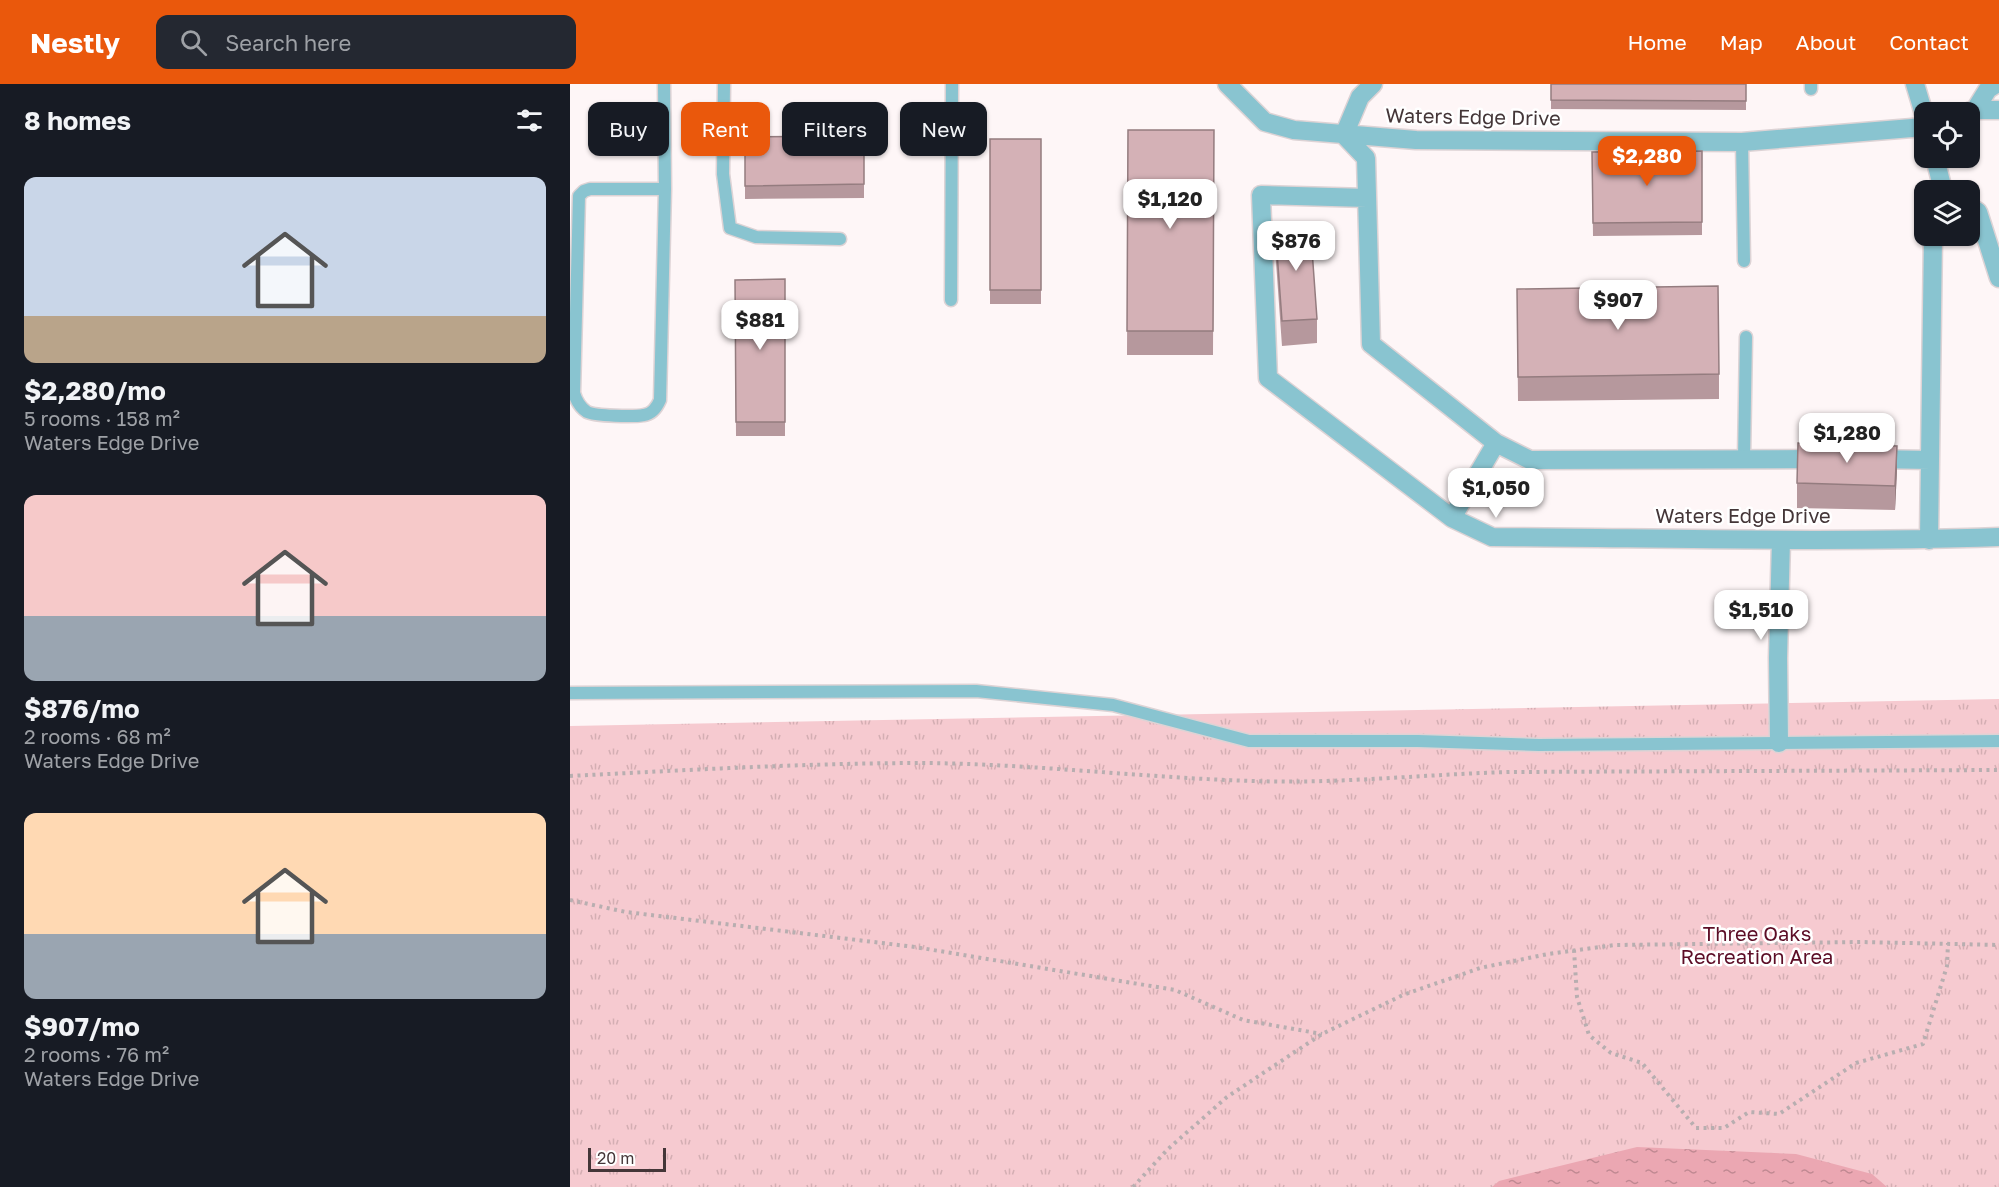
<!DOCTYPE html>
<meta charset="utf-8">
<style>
body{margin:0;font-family:"Golos Text",sans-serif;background:#242831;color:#f1f3f6;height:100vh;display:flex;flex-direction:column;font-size:22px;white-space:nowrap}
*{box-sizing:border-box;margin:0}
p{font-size:20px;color:#9ea1a6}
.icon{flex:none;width:33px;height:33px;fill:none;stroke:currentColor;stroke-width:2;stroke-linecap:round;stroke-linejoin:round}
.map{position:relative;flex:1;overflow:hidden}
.drawer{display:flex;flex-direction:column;background:#171b24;width:570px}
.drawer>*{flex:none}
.guide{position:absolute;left:18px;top:18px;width:570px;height:54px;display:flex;gap:12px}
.fabs{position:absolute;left:1344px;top:18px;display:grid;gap:12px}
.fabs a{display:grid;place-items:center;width:66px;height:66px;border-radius:12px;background:#171b24;box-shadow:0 2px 4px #0004;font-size:30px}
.scale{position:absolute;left:18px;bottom:15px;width:78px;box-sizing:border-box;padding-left:6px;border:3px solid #443638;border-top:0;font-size:16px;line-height:21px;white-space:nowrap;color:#443638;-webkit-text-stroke:4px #fff;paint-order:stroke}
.price{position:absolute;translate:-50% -51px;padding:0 14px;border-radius:12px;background:#fff;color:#222;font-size:20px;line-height:39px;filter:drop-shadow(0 2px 3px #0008)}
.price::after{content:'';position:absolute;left:50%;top:36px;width:18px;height:14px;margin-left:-9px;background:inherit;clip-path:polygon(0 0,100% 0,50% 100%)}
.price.on{background:#ea580c;color:#fff}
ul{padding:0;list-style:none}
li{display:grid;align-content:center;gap:12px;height:318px;padding:0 24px}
li span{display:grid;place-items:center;height:186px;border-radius:12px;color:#555}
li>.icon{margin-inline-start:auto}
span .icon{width:108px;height:108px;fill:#fffc;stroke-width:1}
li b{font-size:26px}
h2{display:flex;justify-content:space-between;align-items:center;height:72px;padding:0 24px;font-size:26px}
.chip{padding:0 21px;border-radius:12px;background:#171b24;box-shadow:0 2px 4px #0004;font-size:21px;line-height:54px}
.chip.on{background:#ea580c;color:#fff}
header{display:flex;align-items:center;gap:36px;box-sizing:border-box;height:84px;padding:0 30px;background:#ea580c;color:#fff}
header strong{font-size:28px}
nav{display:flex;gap:33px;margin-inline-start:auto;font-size:21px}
.search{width:420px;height:54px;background:#242831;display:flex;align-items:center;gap:15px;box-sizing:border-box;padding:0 21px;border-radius:12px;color:#9ea1a6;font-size:22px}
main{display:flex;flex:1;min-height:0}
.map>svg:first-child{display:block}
.park{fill:url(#park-tufts)}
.water{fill:url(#water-ripples)}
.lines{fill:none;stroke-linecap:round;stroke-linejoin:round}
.service-casing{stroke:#ddd3d5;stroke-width:15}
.minor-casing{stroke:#ddd3d5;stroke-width:21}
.path{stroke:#b8aeb0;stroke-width:4;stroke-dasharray:3 4.5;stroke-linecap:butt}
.service{stroke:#89c4d0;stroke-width:12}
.minor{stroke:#89c4d0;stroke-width:18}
.wall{fill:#b6989d}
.shaded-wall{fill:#947c7f}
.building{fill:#d4b1b6;stroke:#947c7f;stroke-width:1.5}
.labels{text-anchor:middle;stroke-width:5;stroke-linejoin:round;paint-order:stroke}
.street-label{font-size:20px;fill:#443638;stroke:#fff}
.park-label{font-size:20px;fill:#5c0d26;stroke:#fff}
</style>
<header>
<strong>Nestly</strong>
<div class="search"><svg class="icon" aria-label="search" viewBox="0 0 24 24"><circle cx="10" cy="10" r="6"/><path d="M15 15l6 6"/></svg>Search here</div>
<nav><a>Home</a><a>Map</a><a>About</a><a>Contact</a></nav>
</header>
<main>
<section class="drawer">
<h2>8 homes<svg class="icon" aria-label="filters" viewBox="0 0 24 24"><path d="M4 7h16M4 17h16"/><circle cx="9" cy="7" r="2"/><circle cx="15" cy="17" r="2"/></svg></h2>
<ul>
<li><span style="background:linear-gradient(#c9d6e8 75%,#b9a48a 0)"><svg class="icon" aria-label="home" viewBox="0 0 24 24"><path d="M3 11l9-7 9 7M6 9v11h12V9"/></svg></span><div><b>$2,280/mo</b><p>5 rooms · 158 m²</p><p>Waters Edge Drive</p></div></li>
<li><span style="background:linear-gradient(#f6c9c9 65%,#9aa5b1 0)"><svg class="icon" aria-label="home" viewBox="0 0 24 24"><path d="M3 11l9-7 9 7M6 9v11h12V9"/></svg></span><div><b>$876/mo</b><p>2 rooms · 68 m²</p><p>Waters Edge Drive</p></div></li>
<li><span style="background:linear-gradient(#ffd9b3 65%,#9aa5b1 0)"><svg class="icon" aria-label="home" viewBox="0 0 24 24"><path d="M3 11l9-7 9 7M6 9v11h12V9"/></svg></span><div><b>$907/mo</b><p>2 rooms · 76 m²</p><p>Waters Edge Drive</p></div></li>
</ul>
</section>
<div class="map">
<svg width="1429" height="1103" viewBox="0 0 1429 1103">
<defs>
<pattern id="park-tufts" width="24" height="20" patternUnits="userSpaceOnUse" patternTransform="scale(1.5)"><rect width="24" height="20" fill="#f6cad0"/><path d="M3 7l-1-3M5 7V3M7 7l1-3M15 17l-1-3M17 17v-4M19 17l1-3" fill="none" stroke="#d4aeb3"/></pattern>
<pattern id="water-ripples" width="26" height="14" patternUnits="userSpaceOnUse" patternTransform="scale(1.5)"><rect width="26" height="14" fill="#eba7b2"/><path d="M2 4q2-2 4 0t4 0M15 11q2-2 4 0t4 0" fill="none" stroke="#c08992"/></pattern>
</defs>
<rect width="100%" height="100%" fill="#fef6f7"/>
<path class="park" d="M1429,615V1103H0V642Z"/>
<path class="water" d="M1067,1063L1226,1070L1302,1090L1317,1103H922L929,1097Z"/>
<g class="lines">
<defs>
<path id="service" d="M94,0L95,105L90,316C87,323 82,330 74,331C64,333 25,332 17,328C11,324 6,316 4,309L9,112L14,107L20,105H95
M154,0L153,90L160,144L186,153L270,155
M1241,0V5
M1172,58L1174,177
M381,216L382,0
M1174,374L1176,253
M0,609L406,607L543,621L679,657H848L969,661L1429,657"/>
<path id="minor" d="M657,0L695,38L724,46L846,56L1172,58L1354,43
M803,0L790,13L774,51L796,74L801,260L926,359L960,376L1251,375
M1345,0L1354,30
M1405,26L1418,5L1426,0
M1398,28L1405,26H1429
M1365,74L1373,106
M797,114L691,111L698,294L882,434L922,453C1091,454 1260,459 1429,453
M1400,123L1408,128L1429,194
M1303,375L1360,376L1363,152
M882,434L926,359
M1359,456L1360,376
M1209,659L1208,574L1211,456"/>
</defs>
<use href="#service" class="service-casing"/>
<use href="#minor" class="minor-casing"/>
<path class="path" d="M0,692C118,686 237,679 355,679C465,680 575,694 685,697C771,700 856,690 941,688L1429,686
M0,816L56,828L345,863L605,906L673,936L752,950
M1004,866L1007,913L1019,951L1041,969L1072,979L1126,1044H1154L1179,1028L1209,1030L1286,979L1353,960L1377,882L1378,859
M563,1103L598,1065L657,1013L752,950L833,911L910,884L978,870L1045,861L1291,858L1429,861"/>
<use href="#service" class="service"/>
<use href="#minor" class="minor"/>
</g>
<path class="wall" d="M981,0H1176V26L981,25Z
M558,46H644L643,271H557Z
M294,52V114L175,115V53Z
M420,55H471V220H420Z
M1132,67V151L1023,152L1022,68Z
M705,140L747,235V259L712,262L705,164Z
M215,195V352H166L165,196Z
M947,205L1149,290V315L948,317Z
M1327,386L1325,426L1227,424V399Z"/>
<path class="shaded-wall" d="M1327,362V386L1325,426V402Z"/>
<path class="building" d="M981,0H1176V17L981,16Z
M558,46H644L643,247H557Z
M294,52V100L175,102V53Z
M420,55H471V206H420Z
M1132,67V138L1023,139L1022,68Z
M740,138L747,235L712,237L705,140Z
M215,195V338H166L165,196Z
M1148,202L1149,290L948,293L947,205Z
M1228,359L1327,362L1325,402L1227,399Z"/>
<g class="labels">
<g class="street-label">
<text transform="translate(903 33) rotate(1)" y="7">Waters Edge Drive</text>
<text x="1173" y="439">Waters Edge Drive</text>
</g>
<g class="park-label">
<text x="1187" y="857">Three Oaks<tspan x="1187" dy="23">Recreation Area</tspan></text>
</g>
</g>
</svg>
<div class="fabs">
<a><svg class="icon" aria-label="locate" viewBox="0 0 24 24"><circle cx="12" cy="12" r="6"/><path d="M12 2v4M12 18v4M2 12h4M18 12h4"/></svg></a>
<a><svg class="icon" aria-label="layers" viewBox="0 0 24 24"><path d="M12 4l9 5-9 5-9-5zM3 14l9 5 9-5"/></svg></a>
</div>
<div class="scale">20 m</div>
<b class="price on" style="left:1077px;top:103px">$2,280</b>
<b class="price" style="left:600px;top:146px">$1,120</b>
<b class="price" style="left:726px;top:188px">$876</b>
<b class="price" style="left:1048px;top:247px">$907</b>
<b class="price" style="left:190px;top:267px">$881</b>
<b class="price" style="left:1277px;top:380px">$1,280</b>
<b class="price" style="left:926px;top:435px">$1,050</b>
<b class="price" style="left:1191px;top:557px">$1,510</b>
<div class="guide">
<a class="chip">Buy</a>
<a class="chip on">Rent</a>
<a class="chip">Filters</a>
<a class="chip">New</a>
</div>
</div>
</main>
